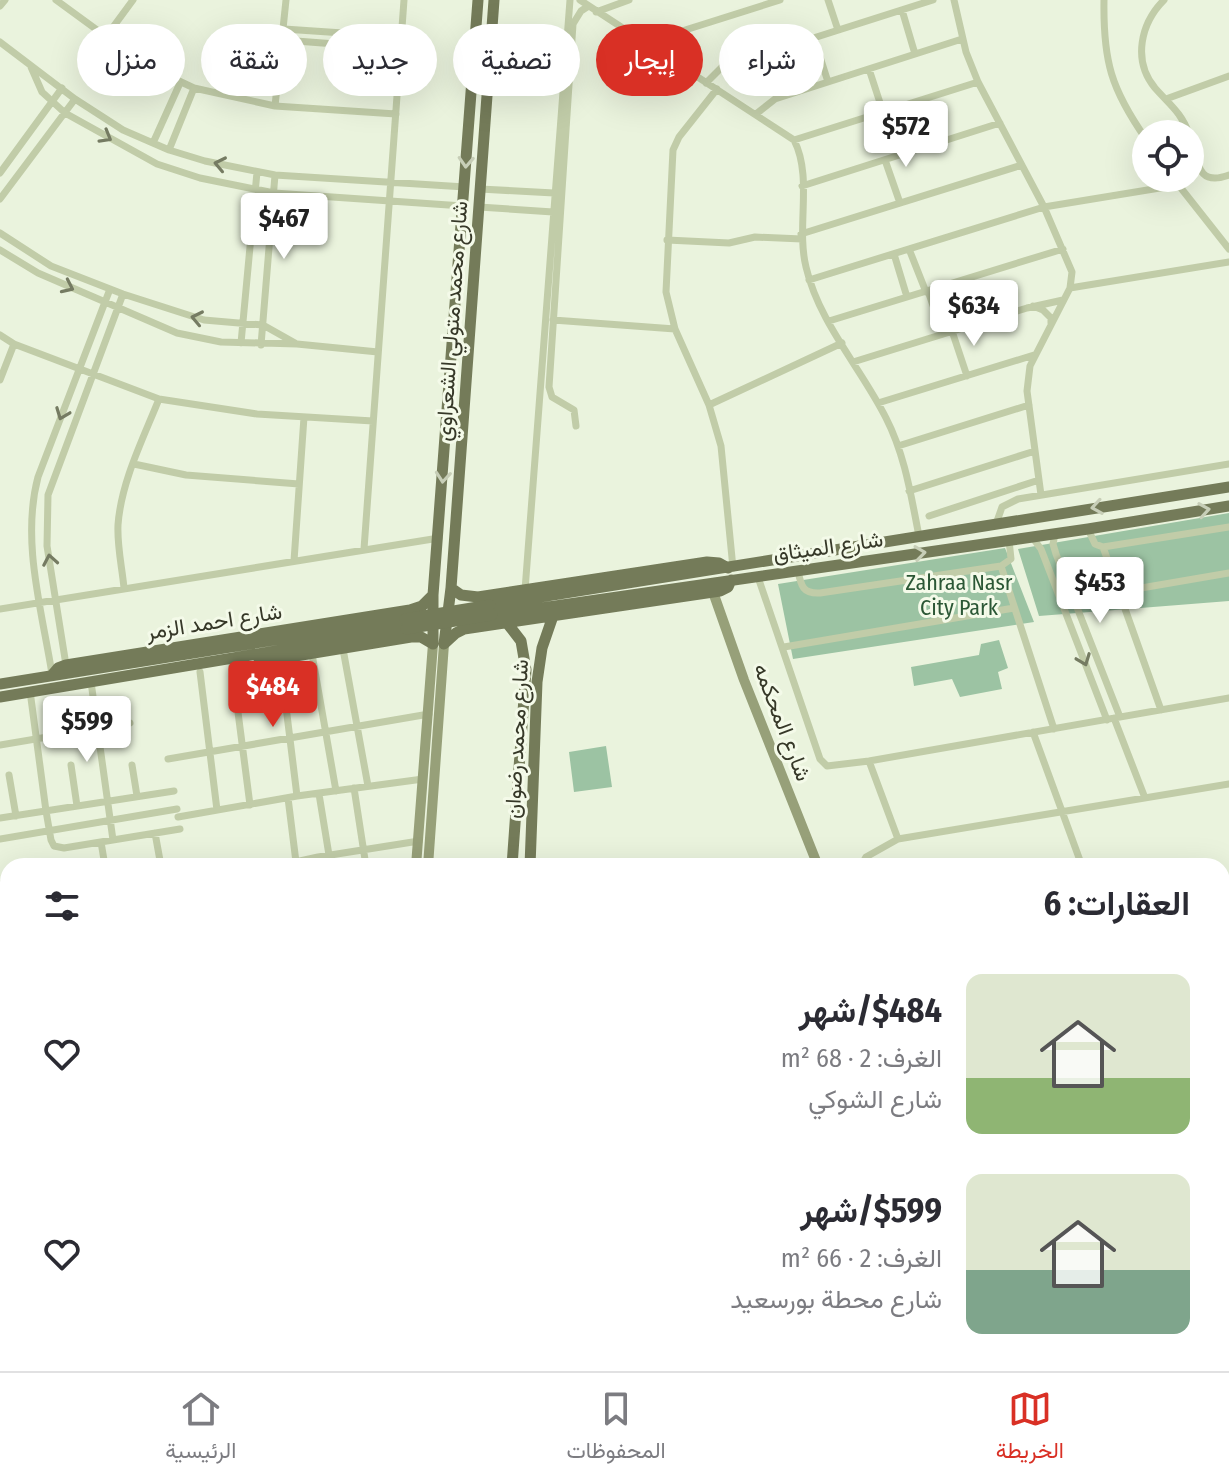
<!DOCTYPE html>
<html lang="ar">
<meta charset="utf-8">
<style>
body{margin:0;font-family:"Fira Sans Condensed",Vazirmatn,sans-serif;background:#f2f2f3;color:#2b2b33;direction:rtl;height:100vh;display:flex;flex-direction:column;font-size:30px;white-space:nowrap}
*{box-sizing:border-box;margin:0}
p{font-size:26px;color:#7c7c81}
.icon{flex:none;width:44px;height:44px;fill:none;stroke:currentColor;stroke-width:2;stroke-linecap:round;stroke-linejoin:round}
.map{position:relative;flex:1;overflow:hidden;direction:ltr}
.drawer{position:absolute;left:0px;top:858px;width:1230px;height:514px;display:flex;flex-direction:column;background:#fff;border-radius:24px 24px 0 0;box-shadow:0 8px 32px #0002;direction:rtl}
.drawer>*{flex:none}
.banner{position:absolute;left:24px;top:24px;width:800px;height:72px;direction:rtl;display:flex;gap:16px}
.controls{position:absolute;left:1132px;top:120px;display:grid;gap:16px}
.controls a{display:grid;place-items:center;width:72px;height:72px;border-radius:50%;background:#fff;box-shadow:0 8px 32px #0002;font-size:40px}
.price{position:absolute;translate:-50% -68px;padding:0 18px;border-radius:8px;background:#fff;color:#222;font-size:26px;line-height:52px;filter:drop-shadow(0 2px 4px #0008)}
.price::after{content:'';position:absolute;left:50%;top:48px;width:24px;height:18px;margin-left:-12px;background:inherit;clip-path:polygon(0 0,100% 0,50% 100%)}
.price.on{background:#d93025;color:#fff}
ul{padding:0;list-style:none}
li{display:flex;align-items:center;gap:24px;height:200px;padding:0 40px}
li span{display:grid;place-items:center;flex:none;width:224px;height:160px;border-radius:16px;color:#555}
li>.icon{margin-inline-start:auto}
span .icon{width:96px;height:96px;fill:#fffc;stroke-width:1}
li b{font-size:34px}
h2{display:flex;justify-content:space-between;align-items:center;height:96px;padding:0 40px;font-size:34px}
.pill{padding:0 28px;border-radius:36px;background:#fff;box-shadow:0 8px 32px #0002;font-size:28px;line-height:72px}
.pill.on{background:#d93025;color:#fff}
.tabs{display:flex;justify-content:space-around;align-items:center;height:112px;border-top:2px solid #e1e1e2;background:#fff;font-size:22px;color:#7c7c81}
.tabs a{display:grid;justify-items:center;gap:4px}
.tabs .on{color:#d93025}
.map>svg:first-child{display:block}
.green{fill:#9cc3a3}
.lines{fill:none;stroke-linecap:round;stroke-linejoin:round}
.street{stroke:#c1cca8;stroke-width:7}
.secondary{stroke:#97a079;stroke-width:10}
.primary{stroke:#747b59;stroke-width:11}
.primary-bridge{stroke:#747b59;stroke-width:11}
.oneway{stroke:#757b62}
.oneway2{stroke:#c7ceb7}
.labels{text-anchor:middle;stroke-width:6;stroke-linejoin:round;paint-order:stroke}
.street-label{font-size:22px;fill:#363828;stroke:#f4fae9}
.park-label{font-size:22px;fill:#2b5735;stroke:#f4fae9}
</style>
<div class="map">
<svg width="1229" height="1371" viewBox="0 0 1229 1371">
<rect width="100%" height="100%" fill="#eaf3dd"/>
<path class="green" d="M1229,513V601L1039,616L1018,549Z
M1005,548L1034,622L793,659L778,584Z
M999,640L1008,668L998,672L1002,689L960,697L952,679L914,686L911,667L979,655L981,644Z
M606,746L612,787L574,792L569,752Z"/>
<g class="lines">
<path class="street" d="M56,0L145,65L194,88L275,106L396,114
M580,0L794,140C813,177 796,227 806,267C819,323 861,368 886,418C905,455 911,496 919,536
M828,0L838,30
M954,0L966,52L978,82L1044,207L1072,272L1070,288L1030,366L1027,391L1041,495
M1104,0C1103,61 1111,89 1146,139
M1164,0C1141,23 1132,60 1155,88C1169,104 1182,113 1189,134
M0,6L5,0
M902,10L915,54
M596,12L629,0
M284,29L402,37
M105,38L133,0
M814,38L828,82
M283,40L401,49
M0,42L75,99L123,130L169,150L205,161L275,175L465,187
M644,43L780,0
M31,67L42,92L65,113L157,164L200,178L274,193L463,206
M869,69L883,112
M706,83L722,67L933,0
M717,89L679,137L673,150L666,292L675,329L709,405L721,446L733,568
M1166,99L1229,76
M275,106L286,0
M756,114L775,99L962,39
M1190,138C1198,162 1197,187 1229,175
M794,140L978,82
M153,143L180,83
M169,150L194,88
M885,160L900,203
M0,173L62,88
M1173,178L1229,249
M802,186L1000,123
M480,189L554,193
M0,199L75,99
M479,207L553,212
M0,233L51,266L123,294L204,320L263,325L295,343
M801,234L1022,165
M667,240L729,243L755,237L802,239
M909,249L926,292
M0,250L38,273L177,333L221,342L297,344L378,352
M894,254L907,297
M809,280L1044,207L1178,185
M1070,288L1229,262
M928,291L943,334
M1033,306L1043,310L1051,318V323
M553,320L675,329
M829,321L1063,249
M952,331L967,376
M0,335L14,344L159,399L257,414L373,421
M241,343L257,172
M261,345L275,175
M853,362L1027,308L1063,300
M0,380L14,344
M878,403L1034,355
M709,405L842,343
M576,426L574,410L552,397L549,387L573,24L581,11L587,7
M898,446L1029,405
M134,464L186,475L299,484
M909,491L1035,451
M929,516L1039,480
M996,524L1002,507L1018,499L1229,464
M1088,529L1095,544L1103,547L1229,527
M1055,534L1053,544L1056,554L1120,717
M1032,537L1041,549L1107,720
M1103,547L1161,710
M364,549L404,0
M294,561L304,417
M1001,566L1054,729
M798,571C801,586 803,594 820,593L1001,566L1011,559L1009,540
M758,577L820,759L827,766L869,761L1229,698
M124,588C122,567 117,546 118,525C121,482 143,439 159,399
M525,590L570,0
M1118,592L1229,573
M0,609L439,538
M784,647L1014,608
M343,649L368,786
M312,654L336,791
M280,658L297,796
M66,665L47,546L48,495L123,294
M232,666L250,805
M200,672L217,810
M52,674C42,611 21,541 38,477L110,289
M91,682L113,840
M30,691L46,811L51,840L54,846L64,848L180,829
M1114,718L1145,798
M1033,732L1082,866
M0,745L130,723
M168,759L429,714
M869,761L898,839
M71,765L77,806
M132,765L137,796
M9,775L16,816
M354,788L366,866
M319,794L329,855
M288,798L296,862
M178,817L297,796L423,779
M0,818L174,791
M155,833L161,866
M0,839L177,809
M101,842L105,866
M277,866L318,857L419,841
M861,866L866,857L898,839L1229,784
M0,884H8
M1222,930H1229
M1222,944L1229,945
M1,972L8,1020
M1222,1026L1229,1028
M0,1051L8,1050
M0,1087H8
M0,1176H8
M0,1214H8
M0,1248H8
M0,1287H8
M0,1352H8
M16,1371V1364
M59,1371V1364
M211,1371L212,1364
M282,1371V1364"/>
<path class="secondary" d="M713,592L744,680L818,866
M416,866L433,644
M428,866L444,644
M0,1117H8
M0,1133H8
M1222,1133L1229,1135
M1222,1153L1229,1155
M378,1371V1364
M389,1371L390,1364
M464,1371V1364"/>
<path class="primary" d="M451,588L461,595L478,597L707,562L719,563L728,568
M490,605L1229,487
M492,615L1088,529L1229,506
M507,623L521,641L526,670L512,866
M433,644V595L478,0
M444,644L451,588L494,0
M444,644L456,633L464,629L720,591L728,587L731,580
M259,662L411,637H421L433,644
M52,675L58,668L66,665L410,610L422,606L433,595
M0,684L405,619
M0,697L406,629
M530,866L537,682L542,648L553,616
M1222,1170L1229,1172
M1222,1187L1229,1189
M475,1371L476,1364
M497,1371L498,1364"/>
<path class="primary-bridge" d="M405,619L490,605
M406,629L492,615"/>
</g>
<defs><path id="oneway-chevron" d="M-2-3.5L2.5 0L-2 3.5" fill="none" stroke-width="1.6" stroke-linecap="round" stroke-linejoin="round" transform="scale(2)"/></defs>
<g class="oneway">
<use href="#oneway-chevron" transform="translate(106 137) rotate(30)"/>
<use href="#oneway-chevron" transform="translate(220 164) rotate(-168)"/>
<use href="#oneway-chevron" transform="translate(68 287) rotate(25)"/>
<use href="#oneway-chevron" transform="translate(197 318) rotate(-168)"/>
<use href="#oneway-chevron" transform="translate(62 414) rotate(111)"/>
<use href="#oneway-chevron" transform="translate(50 560) rotate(-100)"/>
<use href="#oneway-chevron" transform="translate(1084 660) rotate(69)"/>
</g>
<g class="oneway2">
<use href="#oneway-chevron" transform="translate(466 162) rotate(93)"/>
<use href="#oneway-chevron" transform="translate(443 477) rotate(95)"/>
<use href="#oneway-chevron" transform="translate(1097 507) rotate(171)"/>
<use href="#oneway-chevron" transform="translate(1204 510) rotate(-9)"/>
<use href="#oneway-chevron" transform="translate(920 553) rotate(-8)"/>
</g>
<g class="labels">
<g class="street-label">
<text transform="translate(451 321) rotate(-86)" y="8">شارع محمد متولي الشعراوي</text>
<text transform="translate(828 546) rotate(-8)" y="8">شارع الميثاق</text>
<text transform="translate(214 621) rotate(-9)" y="8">شارع احمد الزمر</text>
<text transform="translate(783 722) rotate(69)" y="8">شارع المحكمه</text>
<text transform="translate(516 739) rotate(-87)" y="8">شارع محمد رضوان</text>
</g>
<g class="park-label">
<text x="959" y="590">Zahraa Nasr<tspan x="959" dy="25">City Park</tspan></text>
</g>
</g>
</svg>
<div class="controls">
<a><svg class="icon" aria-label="locate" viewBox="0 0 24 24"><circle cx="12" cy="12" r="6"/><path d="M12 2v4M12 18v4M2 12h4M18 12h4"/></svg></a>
</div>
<b class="price" style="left:906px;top:169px">$572</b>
<b class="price" style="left:284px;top:261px">$467</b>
<b class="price" style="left:974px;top:348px">$634</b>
<b class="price" style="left:1100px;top:625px">$453</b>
<b class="price on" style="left:273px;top:729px">$484</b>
<b class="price" style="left:87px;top:764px">$599</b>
<div class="banner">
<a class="pill">شراء</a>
<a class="pill on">إيجار</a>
<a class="pill">تصفية</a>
<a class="pill">جديد</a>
<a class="pill">شقة</a>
<a class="pill">منزل</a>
</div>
<section class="drawer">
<h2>العقارات: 6<svg class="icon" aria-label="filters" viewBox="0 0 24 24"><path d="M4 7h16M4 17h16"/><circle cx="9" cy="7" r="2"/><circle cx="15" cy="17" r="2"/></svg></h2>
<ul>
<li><span style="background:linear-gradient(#dfe7d0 65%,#8fb573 0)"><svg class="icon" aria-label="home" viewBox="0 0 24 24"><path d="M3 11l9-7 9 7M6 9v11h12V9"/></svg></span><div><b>$484/شهر</b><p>الغرف: 2 · 68 m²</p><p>شارع الشوكي</p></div><svg class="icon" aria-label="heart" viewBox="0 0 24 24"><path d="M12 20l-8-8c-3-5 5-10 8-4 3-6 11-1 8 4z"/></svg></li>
<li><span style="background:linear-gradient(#dfe7d0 60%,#7fa58c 0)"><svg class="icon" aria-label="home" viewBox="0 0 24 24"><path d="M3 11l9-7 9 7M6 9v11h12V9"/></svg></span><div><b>$599/شهر</b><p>الغرف: 2 · 66 m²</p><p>شارع محطة بورسعيد</p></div><svg class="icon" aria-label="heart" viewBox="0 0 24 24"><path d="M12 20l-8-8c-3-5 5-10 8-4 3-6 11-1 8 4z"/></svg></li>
</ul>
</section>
</div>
<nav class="tabs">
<a class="on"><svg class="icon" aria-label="map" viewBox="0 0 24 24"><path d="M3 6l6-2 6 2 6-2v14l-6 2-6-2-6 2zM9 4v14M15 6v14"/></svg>الخريطة</a>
<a><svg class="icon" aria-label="saved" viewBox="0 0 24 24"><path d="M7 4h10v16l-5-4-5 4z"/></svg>المحفوظات</a>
<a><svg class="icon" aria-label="home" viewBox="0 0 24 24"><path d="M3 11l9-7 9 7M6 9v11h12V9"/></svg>الرئيسية</a>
</nav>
